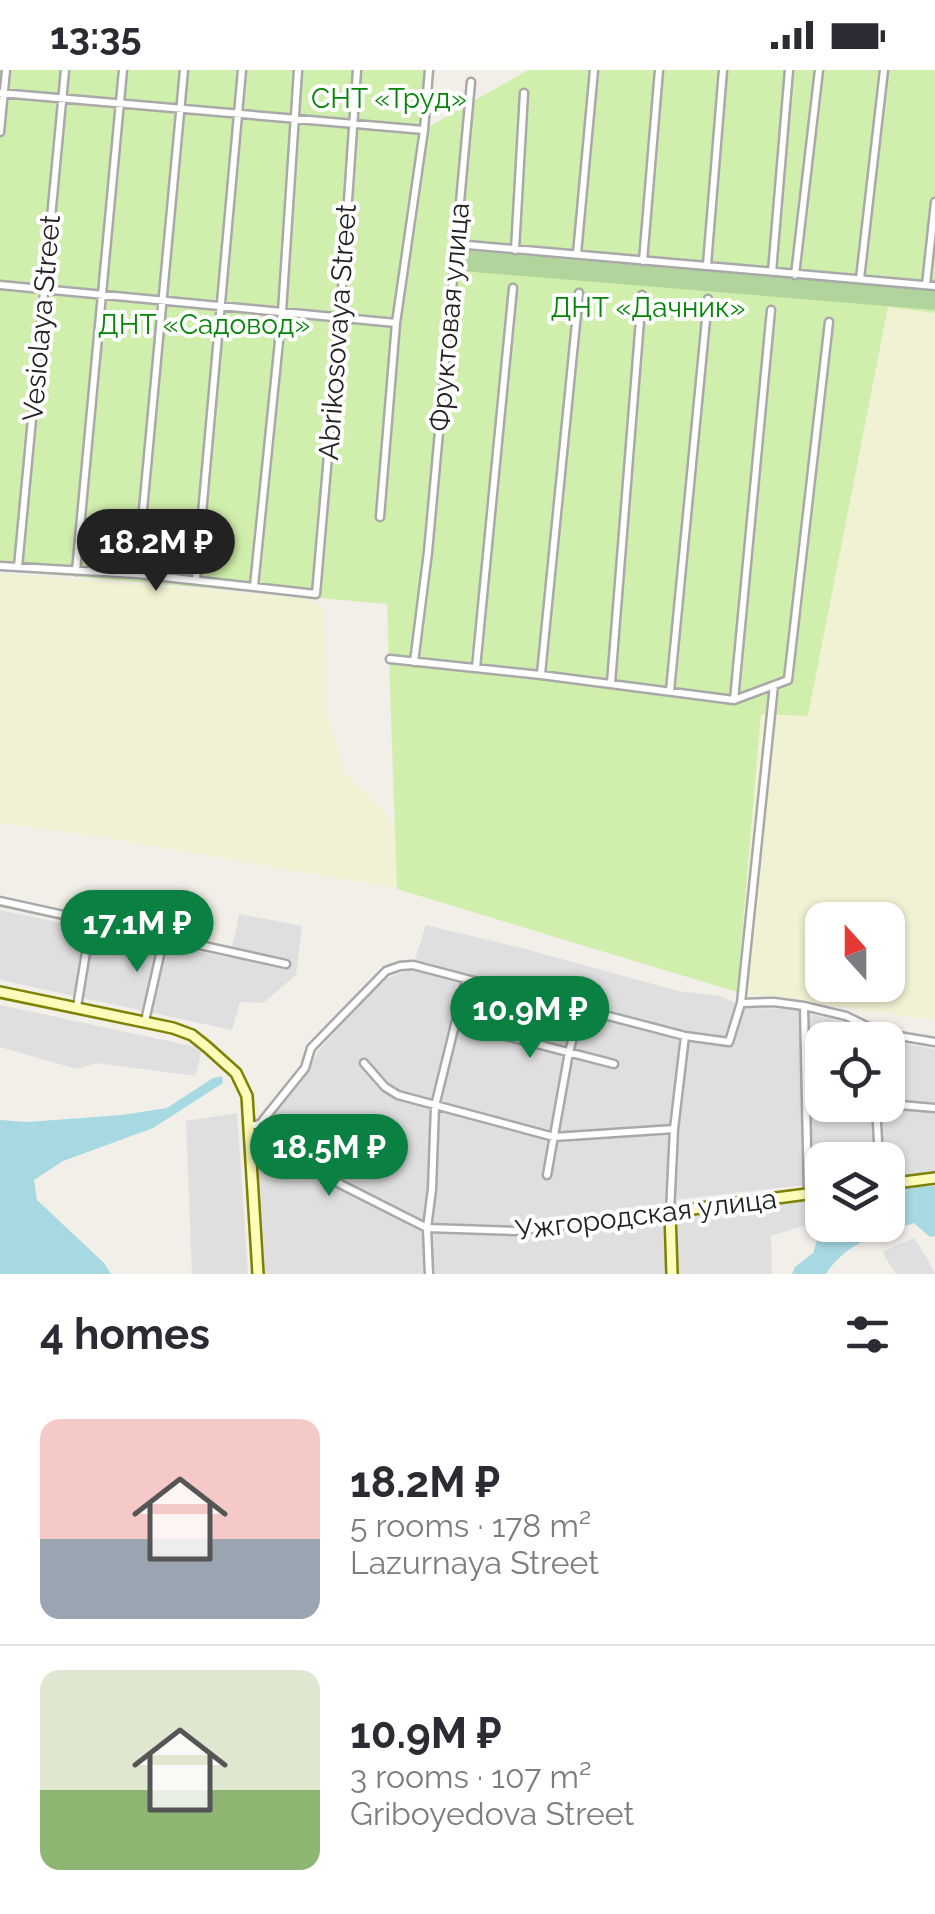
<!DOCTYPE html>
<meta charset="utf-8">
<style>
body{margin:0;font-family:Raleway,sans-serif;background:#f2f2f3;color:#2b2b33;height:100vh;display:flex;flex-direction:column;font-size:38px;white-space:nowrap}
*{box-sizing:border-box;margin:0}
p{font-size:32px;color:#7c7c81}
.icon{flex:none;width:55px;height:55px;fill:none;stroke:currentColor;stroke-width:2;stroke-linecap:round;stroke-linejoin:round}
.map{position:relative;height:1204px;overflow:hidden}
.side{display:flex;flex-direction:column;background:#fff;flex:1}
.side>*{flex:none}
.needle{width:65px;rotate:339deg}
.controls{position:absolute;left:805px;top:832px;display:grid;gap:20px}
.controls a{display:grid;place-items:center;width:100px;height:100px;border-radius:20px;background:#fff;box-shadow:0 2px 8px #0004;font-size:50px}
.price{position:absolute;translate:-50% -85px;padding:0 22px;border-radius:35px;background:#0b8043;color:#fff;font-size:32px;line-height:65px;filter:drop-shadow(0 2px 5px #0008)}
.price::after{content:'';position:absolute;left:50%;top:60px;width:30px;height:22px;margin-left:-15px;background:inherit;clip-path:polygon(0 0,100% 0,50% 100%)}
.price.selected{background:#222;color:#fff}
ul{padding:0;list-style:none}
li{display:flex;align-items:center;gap:30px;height:250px;padding:0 40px}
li+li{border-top:2px solid #e1e1e2}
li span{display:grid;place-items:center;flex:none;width:280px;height:200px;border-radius:20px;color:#555}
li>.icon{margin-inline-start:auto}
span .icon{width:120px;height:120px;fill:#fffc;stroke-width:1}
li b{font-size:42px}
h2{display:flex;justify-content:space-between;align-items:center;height:120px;padding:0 40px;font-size:42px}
.status{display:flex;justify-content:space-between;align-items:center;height:70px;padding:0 50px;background:#fff;direction:ltr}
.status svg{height:28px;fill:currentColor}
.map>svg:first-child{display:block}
.residential{fill:#e0dfdf}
.farmland{fill:#f1f2d3;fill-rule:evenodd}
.grass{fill:#d1efac}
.forest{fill:#b0d49b}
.water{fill:#a7d9e2}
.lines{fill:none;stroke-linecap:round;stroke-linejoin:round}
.street-casing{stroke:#a9a9a9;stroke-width:11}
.secondary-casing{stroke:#7d8200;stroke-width:14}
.street{stroke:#fff;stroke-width:6}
.secondary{stroke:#fefcbb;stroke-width:9}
.labels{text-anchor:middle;stroke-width:8;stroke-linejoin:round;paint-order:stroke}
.park-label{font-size:28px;fill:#068508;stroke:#fff}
.street-label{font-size:28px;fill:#222;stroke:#fff}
</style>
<div class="status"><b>13:35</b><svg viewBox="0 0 49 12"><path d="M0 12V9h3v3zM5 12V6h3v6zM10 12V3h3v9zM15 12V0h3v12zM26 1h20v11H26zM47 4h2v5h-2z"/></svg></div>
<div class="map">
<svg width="935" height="1204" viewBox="0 0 935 1204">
<rect width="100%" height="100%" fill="#f2eee8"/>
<path class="residential" d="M0,840L230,888L239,844L302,856L296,905L263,933L240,932L232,960L0,910Z
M426,855L525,879L678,921L720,926L746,938L790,939L852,954L871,969L878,970H822V1035H888V971L935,979V1102L888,1107V1090H822V1113L664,1131L666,1204H264L254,1061L311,996L318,981L382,910L412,899Z
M0,935L196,977L201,982L196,1006L96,993L77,999L0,977Z
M237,1043L248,1204H192L186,1051Z
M822,1127V1150L771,1166L772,1204H677L675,1149Z
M914,1168L926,1187L935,1204H896L882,1182Z"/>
<path class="farmland" d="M889,236L935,243V950L737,922L761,644L808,646ZM822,850H888V915H822Z
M0,503L306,528L324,538L326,641L346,705L379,736L400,765L403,808L393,818L95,766L0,753Z"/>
<path class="grass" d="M0,0H431L425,59L528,0H935V243L888,237L808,646L761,644L737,922L397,819L387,534L0,500Z"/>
<path class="forest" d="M460,180L935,220V240L451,200Z"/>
<path class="water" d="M222,1006L223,1013L153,1058L63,1091L34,1110L37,1130L104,1193L111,1204H0V1050L27,1052L122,1045L167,1038L213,1008Z
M935,1116V1166L930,1167L914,1153C880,1164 846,1172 826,1204H792L795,1197L813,1183L819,1164L836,1155H888V1118Z"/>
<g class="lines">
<defs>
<path id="street" d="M0,23L424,60
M0,62L6,0
M456,174L935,216
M515,180L524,23
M577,184L594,0
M643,191L659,0
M707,195L723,0
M772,202L789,0
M795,205L819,0
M860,209L884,0
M0,215L396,253
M926,215L935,132
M380,447L396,253L424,60L429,0
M0,496L137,504L316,524L340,247L357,0
M18,497L65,0
M76,501L123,0
M137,504L184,0
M196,510L242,0
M254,516L282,242L298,0
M390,589L541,605L734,630L788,610L829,252
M414,592L428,482L471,12
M476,598L513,218
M541,604L579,223
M611,613L642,225
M670,621L708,229
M734,630L771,240
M0,831L286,894
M741,933L774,932L804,936L846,946L881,963L935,972
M804,936L808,1124
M77,937L91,852
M145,951L164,867
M456,953L614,994
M364,993L385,1017L398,1025L554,1067L674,1059
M888,1034L935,1038
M876,1035L879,1090
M260,1054L336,1112L427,1158L515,1161L670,1142L674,1059L685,966
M250,1056L260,1054L305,998L311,978L386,901L400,896L413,895L685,966L729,972L741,933L774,615
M547,1105L569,982L581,939
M429,1204L427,1158L432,1119L435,1036L466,910"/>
<path id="secondary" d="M0,922L173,958L192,965L207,977L236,1003L247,1026L258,1204
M888,1114L935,1108
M672,1204L670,1142L822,1122"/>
</defs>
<use href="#street" class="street-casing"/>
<use href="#secondary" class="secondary-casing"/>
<use href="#street" class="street"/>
<use href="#secondary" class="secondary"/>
</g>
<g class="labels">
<g class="park-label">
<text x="389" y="38">СНТ «Труд»</text>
<text x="648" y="247">ДНТ «Дачник»</text>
<text x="204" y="264">ДНТ «Садовод»</text>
</g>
<g class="street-label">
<text transform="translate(449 247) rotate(-85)" y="10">Фруктовая улица</text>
<text transform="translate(41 248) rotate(-85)" y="10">Vesiolaya Street</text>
<text transform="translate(337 262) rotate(-86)" y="10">Abrikosovaya Street</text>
<text transform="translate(646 1144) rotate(-7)" y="10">Ужгородская улица</text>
</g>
</g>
</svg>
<div class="controls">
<a><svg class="needle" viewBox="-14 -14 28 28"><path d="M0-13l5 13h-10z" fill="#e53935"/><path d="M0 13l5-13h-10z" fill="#7c7c81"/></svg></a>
<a><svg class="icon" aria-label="locate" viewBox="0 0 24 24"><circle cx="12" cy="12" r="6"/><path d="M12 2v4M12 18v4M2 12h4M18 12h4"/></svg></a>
<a><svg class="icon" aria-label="layers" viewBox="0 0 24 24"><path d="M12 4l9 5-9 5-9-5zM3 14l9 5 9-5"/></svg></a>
</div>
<b class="price selected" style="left:156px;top:524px">18.2M ₽</b>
<b class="price" style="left:137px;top:905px">17.1M ₽</b>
<b class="price" style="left:530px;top:991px">10.9M ₽</b>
<b class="price" style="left:329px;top:1129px">18.5M ₽</b>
</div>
<section class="side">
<h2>4 homes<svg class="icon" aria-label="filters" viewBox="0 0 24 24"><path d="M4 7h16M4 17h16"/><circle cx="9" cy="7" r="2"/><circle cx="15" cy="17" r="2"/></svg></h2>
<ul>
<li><span style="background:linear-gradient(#f6c9c9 60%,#9aa5b1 0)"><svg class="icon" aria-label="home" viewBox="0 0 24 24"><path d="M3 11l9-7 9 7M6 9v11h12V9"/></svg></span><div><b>18.2M ₽</b><p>5 rooms · 178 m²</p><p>Lazurnaya Street</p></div></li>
<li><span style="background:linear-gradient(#dfe7d0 60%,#8fb573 0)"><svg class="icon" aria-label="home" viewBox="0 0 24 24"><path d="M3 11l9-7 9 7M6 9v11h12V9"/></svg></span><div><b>10.9M ₽</b><p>3 rooms · 107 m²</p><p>Griboyedova Street</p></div></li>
</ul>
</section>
